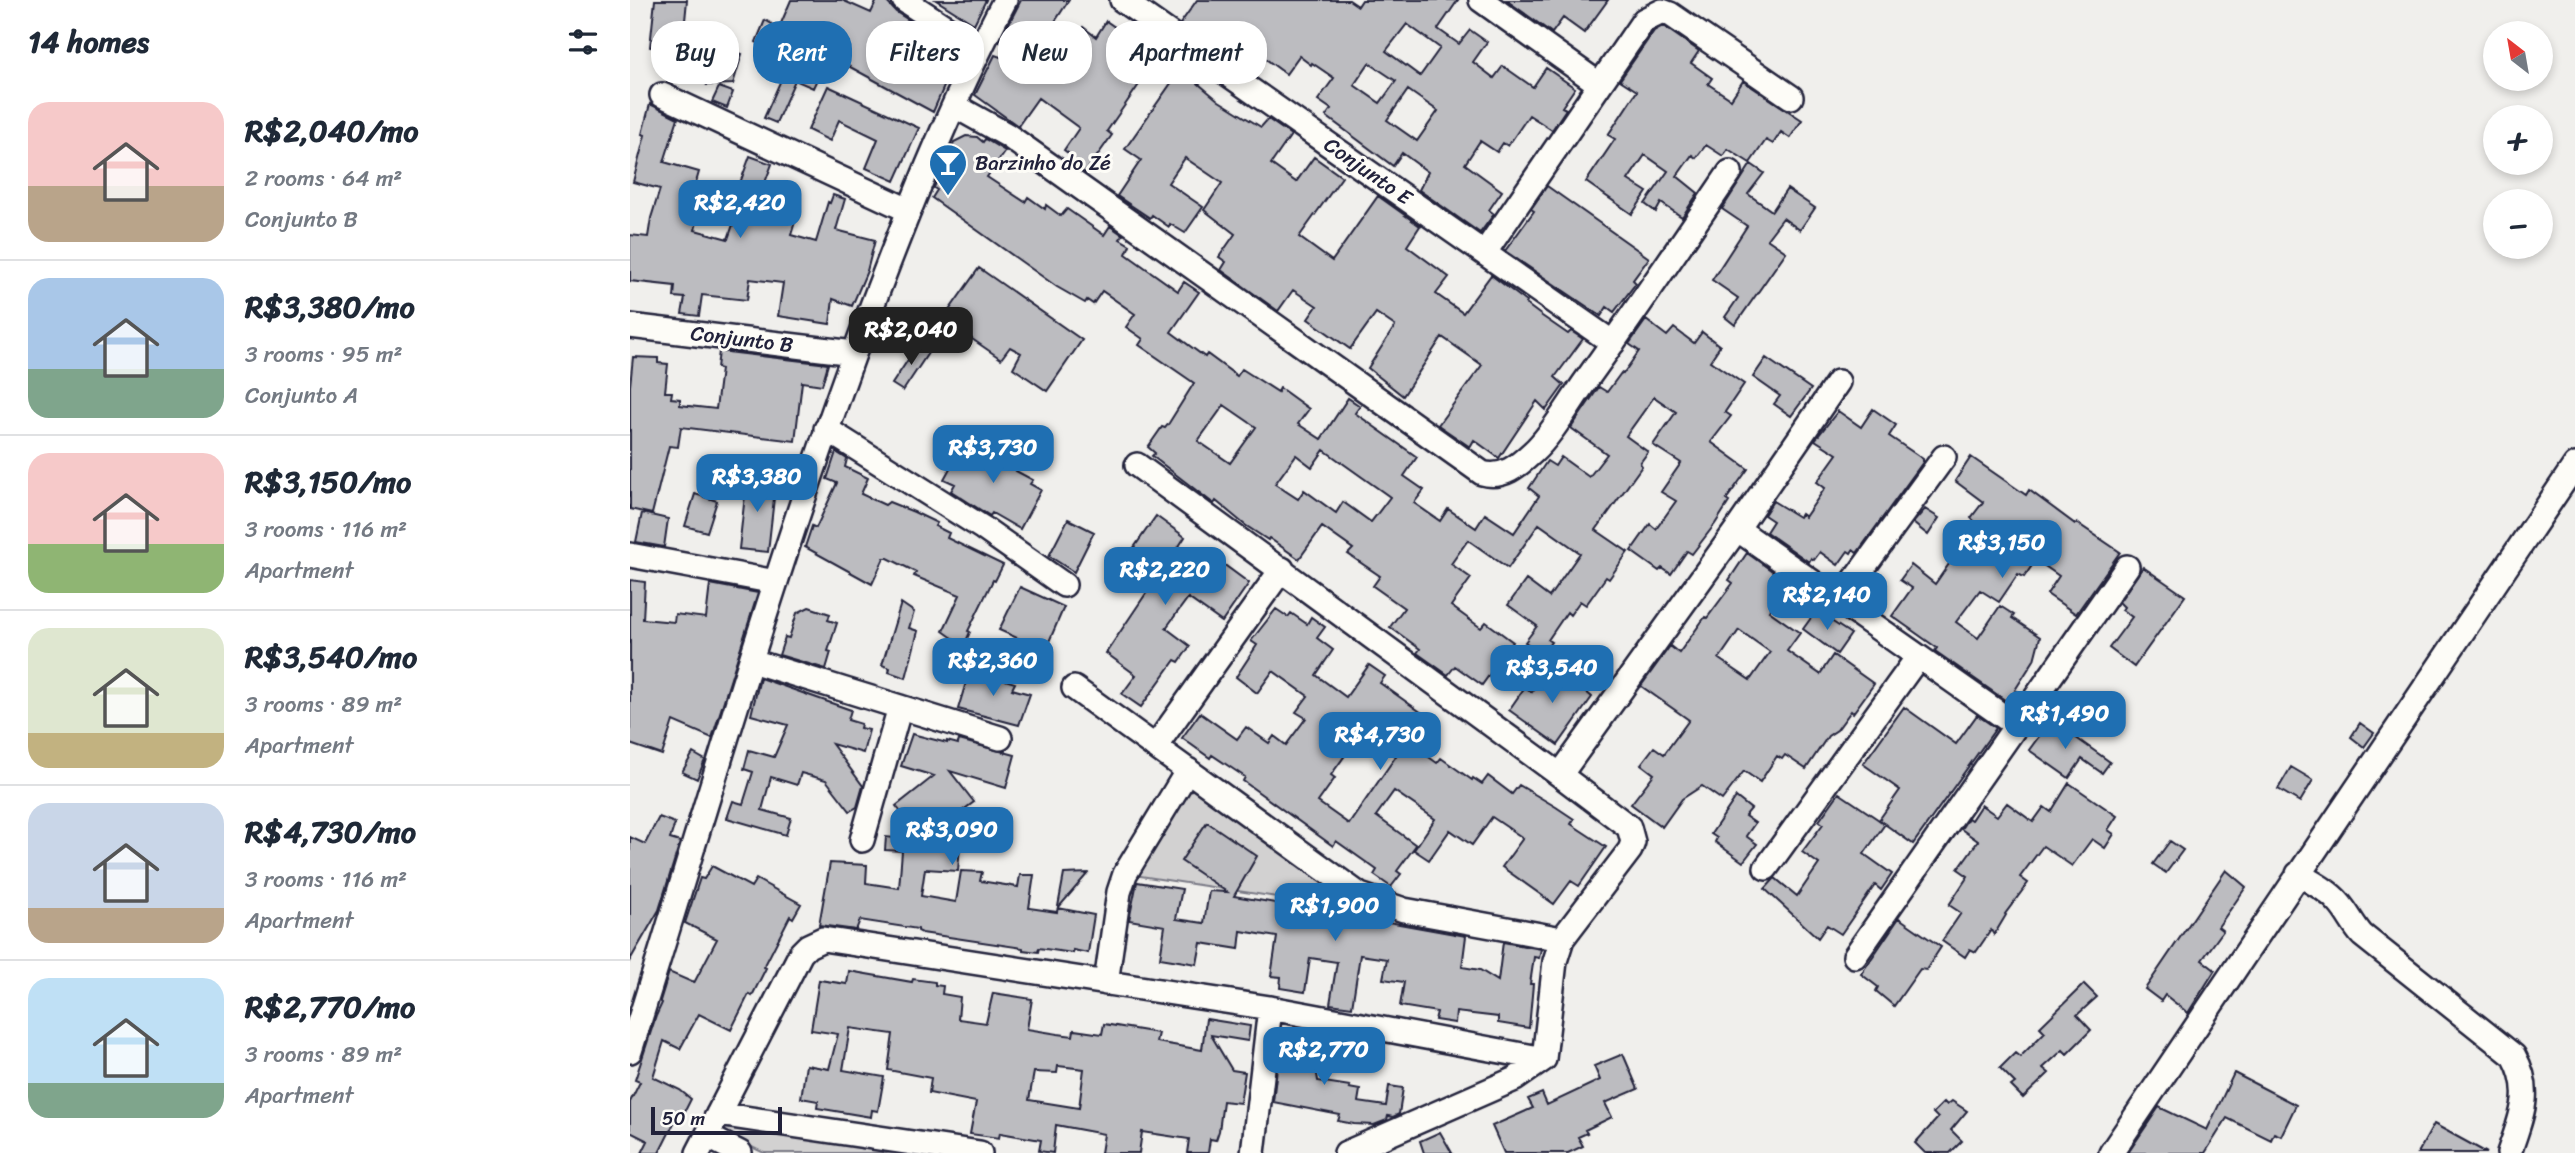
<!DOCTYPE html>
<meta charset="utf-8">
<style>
body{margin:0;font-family:Sriracha,sans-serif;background:#f2f2f3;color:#1f2937;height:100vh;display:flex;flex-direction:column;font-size:26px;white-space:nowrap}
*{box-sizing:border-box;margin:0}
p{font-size:23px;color:#747a83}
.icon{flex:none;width:38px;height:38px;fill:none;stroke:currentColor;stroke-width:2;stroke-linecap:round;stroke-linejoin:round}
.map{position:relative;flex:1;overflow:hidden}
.sheet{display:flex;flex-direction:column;background:#fff;width:630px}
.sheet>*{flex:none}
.banner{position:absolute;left:21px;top:21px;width:665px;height:63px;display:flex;gap:14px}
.needle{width:46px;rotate:329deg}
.buttons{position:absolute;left:1853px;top:21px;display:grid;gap:14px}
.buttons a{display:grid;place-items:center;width:70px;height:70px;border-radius:50%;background:#fff;box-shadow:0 4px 10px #0003;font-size:35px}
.scale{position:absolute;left:21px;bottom:18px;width:131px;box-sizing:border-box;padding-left:7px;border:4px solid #22223b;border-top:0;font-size:19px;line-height:24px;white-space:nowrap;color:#22223b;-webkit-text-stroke:5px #fdfcf7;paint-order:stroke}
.price{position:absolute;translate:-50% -60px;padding:0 16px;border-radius:14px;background:#1f6fb2;color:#fff;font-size:23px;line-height:46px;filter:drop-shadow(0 2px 4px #0008)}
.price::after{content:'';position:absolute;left:50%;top:42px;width:21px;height:16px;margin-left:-10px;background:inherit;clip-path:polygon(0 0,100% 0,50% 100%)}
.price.active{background:#222;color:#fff}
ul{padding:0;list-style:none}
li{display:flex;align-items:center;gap:21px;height:175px;padding:0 28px}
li+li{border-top:2px solid #e0e1e3}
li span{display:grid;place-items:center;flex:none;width:196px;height:140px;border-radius:21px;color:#555}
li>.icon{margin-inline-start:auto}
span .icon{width:84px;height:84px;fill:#fffc;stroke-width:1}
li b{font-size:30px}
h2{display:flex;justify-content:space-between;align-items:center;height:84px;padding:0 28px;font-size:30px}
.chip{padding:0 24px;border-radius:28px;background:#fff;box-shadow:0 4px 10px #0003;font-size:24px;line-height:63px}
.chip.active{background:#1f6fb2;color:#fff}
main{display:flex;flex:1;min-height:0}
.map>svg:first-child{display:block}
.green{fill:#d2d1d1;stroke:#7a7a86;stroke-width:2}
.building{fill:#bcbcc0;stroke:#22223b;stroke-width:2;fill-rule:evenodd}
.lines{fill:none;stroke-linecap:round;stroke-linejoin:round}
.minor-casing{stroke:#22223b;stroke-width:28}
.minor{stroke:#fdfcf7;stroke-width:23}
.labels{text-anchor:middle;stroke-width:6;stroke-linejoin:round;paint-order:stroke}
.poi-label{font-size:21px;fill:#22223b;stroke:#fdfcf7;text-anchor:start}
.street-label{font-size:21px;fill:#22223b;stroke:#fdfcf7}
</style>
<main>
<section class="sheet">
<h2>14 homes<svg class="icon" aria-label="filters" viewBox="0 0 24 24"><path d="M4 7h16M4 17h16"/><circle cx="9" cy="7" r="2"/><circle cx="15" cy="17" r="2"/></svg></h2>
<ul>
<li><span style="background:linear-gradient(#f6c9c9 60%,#b9a48a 0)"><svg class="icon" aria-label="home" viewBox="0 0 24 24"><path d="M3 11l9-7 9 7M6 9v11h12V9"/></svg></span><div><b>R$2,040/mo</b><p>2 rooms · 64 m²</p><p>Conjunto B</p></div></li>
<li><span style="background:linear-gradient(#a9c7e8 65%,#7fa58c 0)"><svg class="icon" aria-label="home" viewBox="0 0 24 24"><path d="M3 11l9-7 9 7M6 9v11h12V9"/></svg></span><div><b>R$3,380/mo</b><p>3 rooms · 95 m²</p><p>Conjunto A</p></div></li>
<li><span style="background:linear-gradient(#f6c9c9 65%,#8fb573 0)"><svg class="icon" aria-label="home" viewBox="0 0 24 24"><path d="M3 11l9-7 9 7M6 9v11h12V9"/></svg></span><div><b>R$3,150/mo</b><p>3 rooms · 116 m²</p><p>Apartment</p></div></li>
<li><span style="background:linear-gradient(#dfe7d0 75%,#c2b280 0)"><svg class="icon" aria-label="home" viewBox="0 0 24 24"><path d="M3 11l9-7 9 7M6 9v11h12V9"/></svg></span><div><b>R$3,540/mo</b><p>3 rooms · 89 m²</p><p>Apartment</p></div></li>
<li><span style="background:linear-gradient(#c9d6e8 75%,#b9a48a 0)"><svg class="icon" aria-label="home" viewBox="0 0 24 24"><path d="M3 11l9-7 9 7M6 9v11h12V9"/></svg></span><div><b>R$4,730/mo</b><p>3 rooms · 116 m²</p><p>Apartment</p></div></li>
<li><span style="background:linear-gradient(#bfe0f5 75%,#7fa58c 0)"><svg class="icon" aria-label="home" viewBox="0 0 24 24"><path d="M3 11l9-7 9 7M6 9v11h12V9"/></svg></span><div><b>R$2,770/mo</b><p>3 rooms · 89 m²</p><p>Apartment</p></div></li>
</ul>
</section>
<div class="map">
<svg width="1945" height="1153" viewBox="0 0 1945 1153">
<rect width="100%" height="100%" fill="#f0efec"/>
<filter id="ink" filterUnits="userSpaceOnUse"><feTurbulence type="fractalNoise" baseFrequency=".0143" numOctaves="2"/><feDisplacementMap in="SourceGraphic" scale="14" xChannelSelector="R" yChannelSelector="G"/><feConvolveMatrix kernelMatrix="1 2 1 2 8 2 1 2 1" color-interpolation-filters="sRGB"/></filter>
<g filter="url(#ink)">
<path class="green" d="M568,788L727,902L725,909L504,875L560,790Z
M95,1123L293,1153H134L91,1132Z"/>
<path class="building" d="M25,0H57L52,51L20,47Z
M161,0H212L241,13L247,0H255L266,12L329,52L303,112L198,55L183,88L165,80L146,123L134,118L159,62L126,42L135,20L149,28Z
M306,0H356L344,24Z
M391,0H439L424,23L445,38L453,27L466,37L476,21L528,57L477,131L482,135L455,173L439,162L443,157L434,150L449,128L408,98L388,126L345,95L365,55L376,59L381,49L370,41Z
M567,0H719L728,6L732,0H828L808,29L829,44L840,30L857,42L843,62L864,78L873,66L903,87L916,68L945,88L932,107L936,109L922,130L899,115L878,146L873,143L867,152L850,141L835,164L872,191L859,210L864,214L850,233L789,190L798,172L772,153L763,166L696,116L701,109L688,100L704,78L682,63L681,65L669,56L656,74L625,51L618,60L596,44L591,52L550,24ZM777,24L810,48L790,76L756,51ZM739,63L766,81L750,103L724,85ZM778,90L808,111L787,141L757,120Z
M876,0H978L954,33L933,18L922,33Z
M1033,26L1069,51L1061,63L1082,78L1078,84L1101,99L1113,81L1172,120L1160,138L1151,132L1143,144L1136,140L1120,163L1098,149L1093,156L1076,145L1066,158L1062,155L1047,176L1068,193L1052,217L1031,203L1026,212L1015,204L1038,171L1015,155L998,180L1017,192L1002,214L956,182L985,139L978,135L1007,91L990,80L1024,31Z
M91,48L112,54L103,84L77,85Z
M551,69L589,101L631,127L638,119L661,135L641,164L666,182L684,157L712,177L669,237L702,261L748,196L790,226L777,246L819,277L806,294L833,313L861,275L897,302L896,304L912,316L938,334L941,331L953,339L925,377L934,385L916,410L907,401L869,458L844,440L840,447L808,425L852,365L812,337L773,396L738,368L765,326L746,313L720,349L678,319L687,306L663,290L648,311L591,270L596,262L589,257L605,234L574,210L592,183L570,168L555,158L538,183L573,207L555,233L540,224L539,227L522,215L520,218L487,196L511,160L495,149Z
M198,86L289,128L265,181L236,168L248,139L209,120L200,141L178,130Z
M89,87L103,92L97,108L82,102Z
M20,104L48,118L34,162L69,172L61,200L72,202L65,230L98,239L107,213L94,208L100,189L107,191L120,156L142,164L131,193L170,205L161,235L186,242L198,202L200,203L203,195L215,199L206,230L245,240L237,271L222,306L203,299L200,324L148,316L153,283L120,279L117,300L72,295L69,316L52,314L55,298L44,297L45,286L0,281V235L18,237L21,218L30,189L3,182L15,135L12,134Z
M336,136L347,137L353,142L355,139L375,151L357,177L395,202L398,197L415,209L416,205L431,216L437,209L474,235L480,226L493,235L490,239L500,245L496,254L548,291L554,282L569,292L541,332L575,357L577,354L607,376L612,369L648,392L650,388L679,409L668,424L691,439L718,398L730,406L725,413L787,457L774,476L794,490L784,503L810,521L818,509L846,528L855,514L884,533L909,496L899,488L917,461L925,466L931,457L959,477L977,454L941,428L969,387L977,392L991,373L993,374L1009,351L999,344L1016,320L1037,336L1044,328L1064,343L1072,332L1090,346L1080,361L1114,384L1095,412L1101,416L1081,442L1118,469L1096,500L1099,502L1085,524L1062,554L1057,551L1041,574L1032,568L1029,571L1001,551L1020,524L1026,529L1046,501L1031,492L1051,463L1023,445L1046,412L1024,397L996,436L1018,452L1010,463L1012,466L966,530L998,552L979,579L976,577L956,605L950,601L940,615L937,612L918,640L921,642L912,654L895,642L907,626L878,605L896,580L919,597L950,553L909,524L878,568L838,540L821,564L841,578L821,606L851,628L856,622L883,642L852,685L825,666L818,675L787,653L790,649L760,627L774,608L743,586L750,576L718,554L723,549L692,527L669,559L639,538L638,540L615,525L586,501L584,504L522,456L525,453L518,447L532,427L535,428L539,423L564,383L509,345L513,339L496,327L505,314L472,291L463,304L457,300L455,303L427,287L302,198L307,190L304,188L305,185L320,160L317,158L324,142ZM594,405L626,427L600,463L568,441ZM694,450L760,497L741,522L713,502L706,513L674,490L668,499L645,484L666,455L682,467Z
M1121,164L1134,173L1118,194L1142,211L1157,189L1185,208L1170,230L1153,218L1137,239L1156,252L1105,325L1095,317L1108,298L1082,280L1117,226L1092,209Z
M917,186L1019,258L1003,280L1006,283L984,312L977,307L971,316L875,251L904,211L901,209Z
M349,268L452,340L417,391L383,368L391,353L380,347L371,359L313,319Z
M289,343L300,350L273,391L262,384Z
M89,351L198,364L192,385L172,382L165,441L51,427L48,447L39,446L22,514L0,509V386L3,357L28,358V363L38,364L35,392H42L41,398L50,399V405L86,409L91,369L87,368Z
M1136,358L1181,389L1161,416L1144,404L1150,396L1123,377Z
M1243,409L1266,425L1259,436L1293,459V462L1227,553L1223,550L1221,553L1218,551L1208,565L1190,552L1184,560L1181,558L1179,562L1136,532L1143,521L1134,515L1143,501L1169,517L1171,514L1175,517L1195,488L1187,482L1207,454L1185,440L1208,411L1231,427Z
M349,441L388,467L386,471L403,480L400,484L411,490L390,529L362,513L360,516L321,491L325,484L314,479L330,450L342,456Z
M206,452L217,459L215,467L238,478L231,494L255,505L259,502L284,512L307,523L305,526L319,533L317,538L373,565L365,581L363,580L338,631L340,632L334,646L313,631L330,595L284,576L286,572L258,558H254L242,584L175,547L182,526L186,528L207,483L197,479Z
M1341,457L1396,495L1399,490L1445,524L1447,523L1490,552L1446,614L1417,594L1429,576L1406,560L1394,577L1388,574L1369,602L1350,590L1326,622L1348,638L1370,606L1384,615L1382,618L1410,637L1404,660L1385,690L1391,693L1382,705L1305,651L1307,648L1262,616L1282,588L1270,580L1281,565L1305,584L1337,538L1334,536L1344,521L1341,518L1353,502L1325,481Z
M117,477L146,480L138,552L109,549Z
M65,494L87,501L77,532L55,526Z
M1295,509L1309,518L1298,535L1283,523Z
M12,513L38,519L34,547L6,542Z
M526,516L555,537L540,560L572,583L589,561L619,583L592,622L558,598L536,628L560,646L549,662L545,660L511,707L492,694L506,675L476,653L517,592L489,569Z
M438,519L464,532L444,572L419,556Z
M1117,553L1159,583L1139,611L1170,633L1157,651L1190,674L1203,655L1244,684L1223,713L1221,711L1207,730L1198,736L1176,769L1155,755L1152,759L1147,756L1130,782L1114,771L1092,800L1072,786L1052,799L1032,827L1001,804L1024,774L1011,764L1024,747L1034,754L1059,720L1011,686L1040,646L1049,653L1075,617L1077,618L1103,583L1099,580ZM1109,630L1140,652L1120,680L1089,659Z
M1513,567L1555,596L1504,667L1479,648L1502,617L1492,610L1494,607L1489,602Z
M0,580L15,582L13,619L44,622L45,614L76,618L80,584L128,593L82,738L43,721L32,755L0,744Z
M390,587L434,607L412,658L390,648L394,641L369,630Z
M271,603L284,612L279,628L288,631L276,678L259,672L260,668L252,665Z
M179,607L200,614L198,620L207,623L198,651L201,652L196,669L149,655L155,637L159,638L167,613Z
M646,609L658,617L661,613L677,624L681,617L695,627L687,638L703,650L686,675L716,697L739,665L755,676L750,683L792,713L774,739L807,763L811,758L842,780L843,778L852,784L858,776L882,794L889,785L926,807L944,819L941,824L976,847L949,886L941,881L924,904L872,867L893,838L862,817L842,845L820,830L799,860L784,850L805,819L764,791L746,816L786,845L767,871L771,874L761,887L744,875L747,870L706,841L703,846L613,781L615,777L582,755L580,758L552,738L570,713L607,739L616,727L639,743L644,736L656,745L676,718L666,712L678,696L643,671L627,693L606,677L627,645L621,641ZM734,729L756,745L754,747L766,756L719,824L688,802L705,778L701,775Z
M1186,611L1221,634L1207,654L1173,629Z
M922,664L962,697L928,745L879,710L895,687L902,692Z
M340,669L385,683L382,689L400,694L389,725L328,709Z
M130,678L221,710L218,720L231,724L230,728L239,730L233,753L202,744L233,786L227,807L220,811L196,780L171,773L167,785L141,777L132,810L161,818L156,835L97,818L103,801L113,804L123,772L114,769L119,750L144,757L158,725L121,715Z
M1274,707L1326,744L1347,715L1366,728L1283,844L1249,820L1270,790L1233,764Z
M1421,720L1480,762L1472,773L1452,759L1439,778L1399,750Z
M1730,723L1744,733L1734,747L1721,737Z
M282,734L317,743V741L328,744L329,740L385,755L376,788L320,771L344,802L328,814L334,821L327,827L329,830L311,844L330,845L328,871L295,869L291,896L326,902L331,871L352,872L350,881L388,887L390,875H404L399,908L427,912L434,874L458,873L428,908L464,915L458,953L443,950V953L409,948L408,952L393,950V948L292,933L288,931V929L230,920L226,930L189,925L200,863L237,865L236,883L269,888L272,851L255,850L256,837L294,841L266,806L304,776L271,766Z
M63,753L75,760L67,779L52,772Z
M1661,767L1683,780L1670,802L1648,789Z
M1439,783L1487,816L1478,830L1484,834L1475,848L1462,839L1442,866L1413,846L1390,877L1398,883L1375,914L1376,915L1364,935L1361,930L1346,952L1340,949L1335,957L1312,941L1331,913L1319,905L1338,876L1328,869L1348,841L1331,829L1338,818L1341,820L1351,805L1367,816L1377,803L1403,822L1414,807L1421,812Z
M1209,793L1255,824L1234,854L1262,874L1251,890L1245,885L1211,934L1197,925L1188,938L1135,889L1145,878L1167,896L1189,864L1172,852L1193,824L1189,821Z
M1106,797L1121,809L1115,816L1125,823L1116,836L1127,844L1113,862L1085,842L1087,838L1081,834Z
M29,817L45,823L40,839L50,842L29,910L0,960V837L15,844Z
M577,822L627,856L604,896L699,912L698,917L724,921L725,916L836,936L832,967L850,970L868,981L873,942L911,949L909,958L904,957L900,984H903L899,1028L868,1023V1017L826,1012L825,1023L805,1020L807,1012L770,1006L774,982L753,979L757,959L730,955L722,1007L700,1004L707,962L680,958L675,992L650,988L651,977L641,976L647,937L611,931L609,949L571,943L567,964L530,958L535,926L499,920L507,882L552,889L546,919L574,923L579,891L597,892L551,861Z
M1540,841L1553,850L1536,873L1523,864Z
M82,866L121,887L126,879L171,904L163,918L160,916L134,967L136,968L122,996L119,994L101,1030L69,1014L50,1049L34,1041L23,1077L50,1090L61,1099L54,1113L50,1111L29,1153H12L18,1141L0,1132V1102L10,1082L5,1080L26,1016L32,1003L30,1001L39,972L64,983L87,939L55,923L70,878L74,879Z
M1596,870L1616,887L1588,927L1593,931L1572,960L1585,970L1558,1013L1535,995L1531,1001L1515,989Z
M1269,918L1311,947L1296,970L1290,969L1264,1006L1246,991L1248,987L1231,974Z
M219,971L282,982L283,979L305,982V985L313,986L312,994L330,997L328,1019L356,1023L363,993L402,999L397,1029L428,1034L443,1036L444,1030L472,1034L474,1024L528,1033L526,1042L572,1050L576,1019L620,1026L618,1041L581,1035L602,1070L615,1072L610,1103L593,1101L589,1131L586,1140L580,1139L578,1153H557L559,1139L512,1132L509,1153H471L474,1134L426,1125L423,1153L409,1151L411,1140L370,1133L369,1138L340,1134L346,1102L299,1093L301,1078L258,1070L263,1034L220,1028L213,1070L254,1077L248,1111L242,1110L241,1117L187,1108L188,1101L171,1098L176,1065L199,1069L208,1034L181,1030L189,980L217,984ZM428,1066L454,1069L449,1108L399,1100L404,1072L427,1073Z
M1454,984L1467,997L1447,1015L1461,1030L1437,1054L1433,1050L1413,1068L1419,1073L1393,1098L1381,1086L1385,1083L1370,1068L1385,1053L1390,1057L1415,1032L1410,1027Z
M651,1034L688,1040L685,1061L688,1081L720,1086L719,1088L730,1090L728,1102L756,1106L759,1086L773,1088L769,1114L763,1117L758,1116L757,1120L744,1125L724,1124L708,1121L710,1115L643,1102Z
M993,1054L1008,1089L975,1103L982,1117L955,1130L957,1133L948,1137L953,1146L938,1153H874L862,1126L903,1108L898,1099L912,1093L917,1105L970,1080L964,1066Z
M1604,1073L1666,1105L1651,1136L1644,1133L1641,1140L1597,1118L1575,1153H1498L1529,1107L1577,1130Z
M1322,1101L1337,1111L1321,1130L1332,1141L1320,1153H1295L1285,1143L1308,1118L1303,1113L1314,1102L1317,1105Z
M1804,1124L1857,1153H1788Z
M810,1132L822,1153H794L790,1141Z"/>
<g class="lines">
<defs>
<path id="minor" d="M274,0L349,49
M492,0L983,343
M851,0L969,84
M32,95L278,210
M325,106L377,135L852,473C873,479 888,466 903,452C922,435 941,401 957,379C1006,311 1053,241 1100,172
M855,252L1014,20L1032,11L1040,14L1161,97
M0,326L224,353
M196,429L353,528L434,585
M1107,529L1387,726
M0,555L146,582
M1210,600L1314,457
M122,661L370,738
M444,688L730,895L774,910L932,939L1000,850L1003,842L999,827L930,775L507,465
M525,747L652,569
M930,775L1107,529L1208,382
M232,840L270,707
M1136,868L1288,657
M1668,874C1683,883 1698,890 1709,903C1718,913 1723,925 1732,935L1884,1056C1904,1092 1891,1117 1879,1153
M1225,956L1497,567
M476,983L489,892L495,874L558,770
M0,1051C75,812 144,570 231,335C274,221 318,108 375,0
M88,1114L350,1153
M77,1136L110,1153
M68,1153L171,953L178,946L193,939L640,1008L914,1059
M623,1153L640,1008
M716,1153L885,1079L914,1059L925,961L932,939
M1481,1153L1945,465"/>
</defs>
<use href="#minor" class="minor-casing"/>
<use href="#minor" class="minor"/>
</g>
</g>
<defs>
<symbol id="bar-pin" viewBox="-11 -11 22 30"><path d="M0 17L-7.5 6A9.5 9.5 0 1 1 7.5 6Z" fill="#1f6fb2" stroke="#fdfcf7"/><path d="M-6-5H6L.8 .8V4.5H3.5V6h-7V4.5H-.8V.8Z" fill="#fff"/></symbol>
</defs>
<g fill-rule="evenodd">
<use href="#bar-pin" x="296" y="141" width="44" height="60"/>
</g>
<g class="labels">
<g class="poi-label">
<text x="345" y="170">Barzinho do Zé</text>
</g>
<g class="street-label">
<text transform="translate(738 171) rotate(35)" y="7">Conjunto E</text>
<text transform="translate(112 339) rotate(7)" y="7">Conjunto B</text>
</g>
</g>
</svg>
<div class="buttons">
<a><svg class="needle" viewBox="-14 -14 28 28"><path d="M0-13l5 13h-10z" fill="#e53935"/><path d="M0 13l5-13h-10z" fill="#747a83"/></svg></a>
<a>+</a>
<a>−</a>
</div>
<div class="scale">50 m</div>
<b class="price" style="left:110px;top:240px">R$2,420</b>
<b class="price active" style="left:281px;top:367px">R$2,040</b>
<b class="price" style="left:363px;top:485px">R$3,730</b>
<b class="price" style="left:127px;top:514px">R$3,380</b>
<b class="price" style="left:1372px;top:580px">R$3,150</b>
<b class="price" style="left:535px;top:607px">R$2,220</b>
<b class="price" style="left:1197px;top:632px">R$2,140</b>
<b class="price" style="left:363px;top:698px">R$2,360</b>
<b class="price" style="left:922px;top:705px">R$3,540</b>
<b class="price" style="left:1435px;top:751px">R$1,490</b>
<b class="price" style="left:750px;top:772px">R$4,730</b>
<b class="price" style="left:322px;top:867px">R$3,090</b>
<b class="price" style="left:705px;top:943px">R$1,900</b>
<b class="price" style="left:694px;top:1087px">R$2,770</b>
<div class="banner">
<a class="chip">Buy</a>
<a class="chip active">Rent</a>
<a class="chip">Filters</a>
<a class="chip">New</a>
<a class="chip">Apartment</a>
</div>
</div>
</main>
